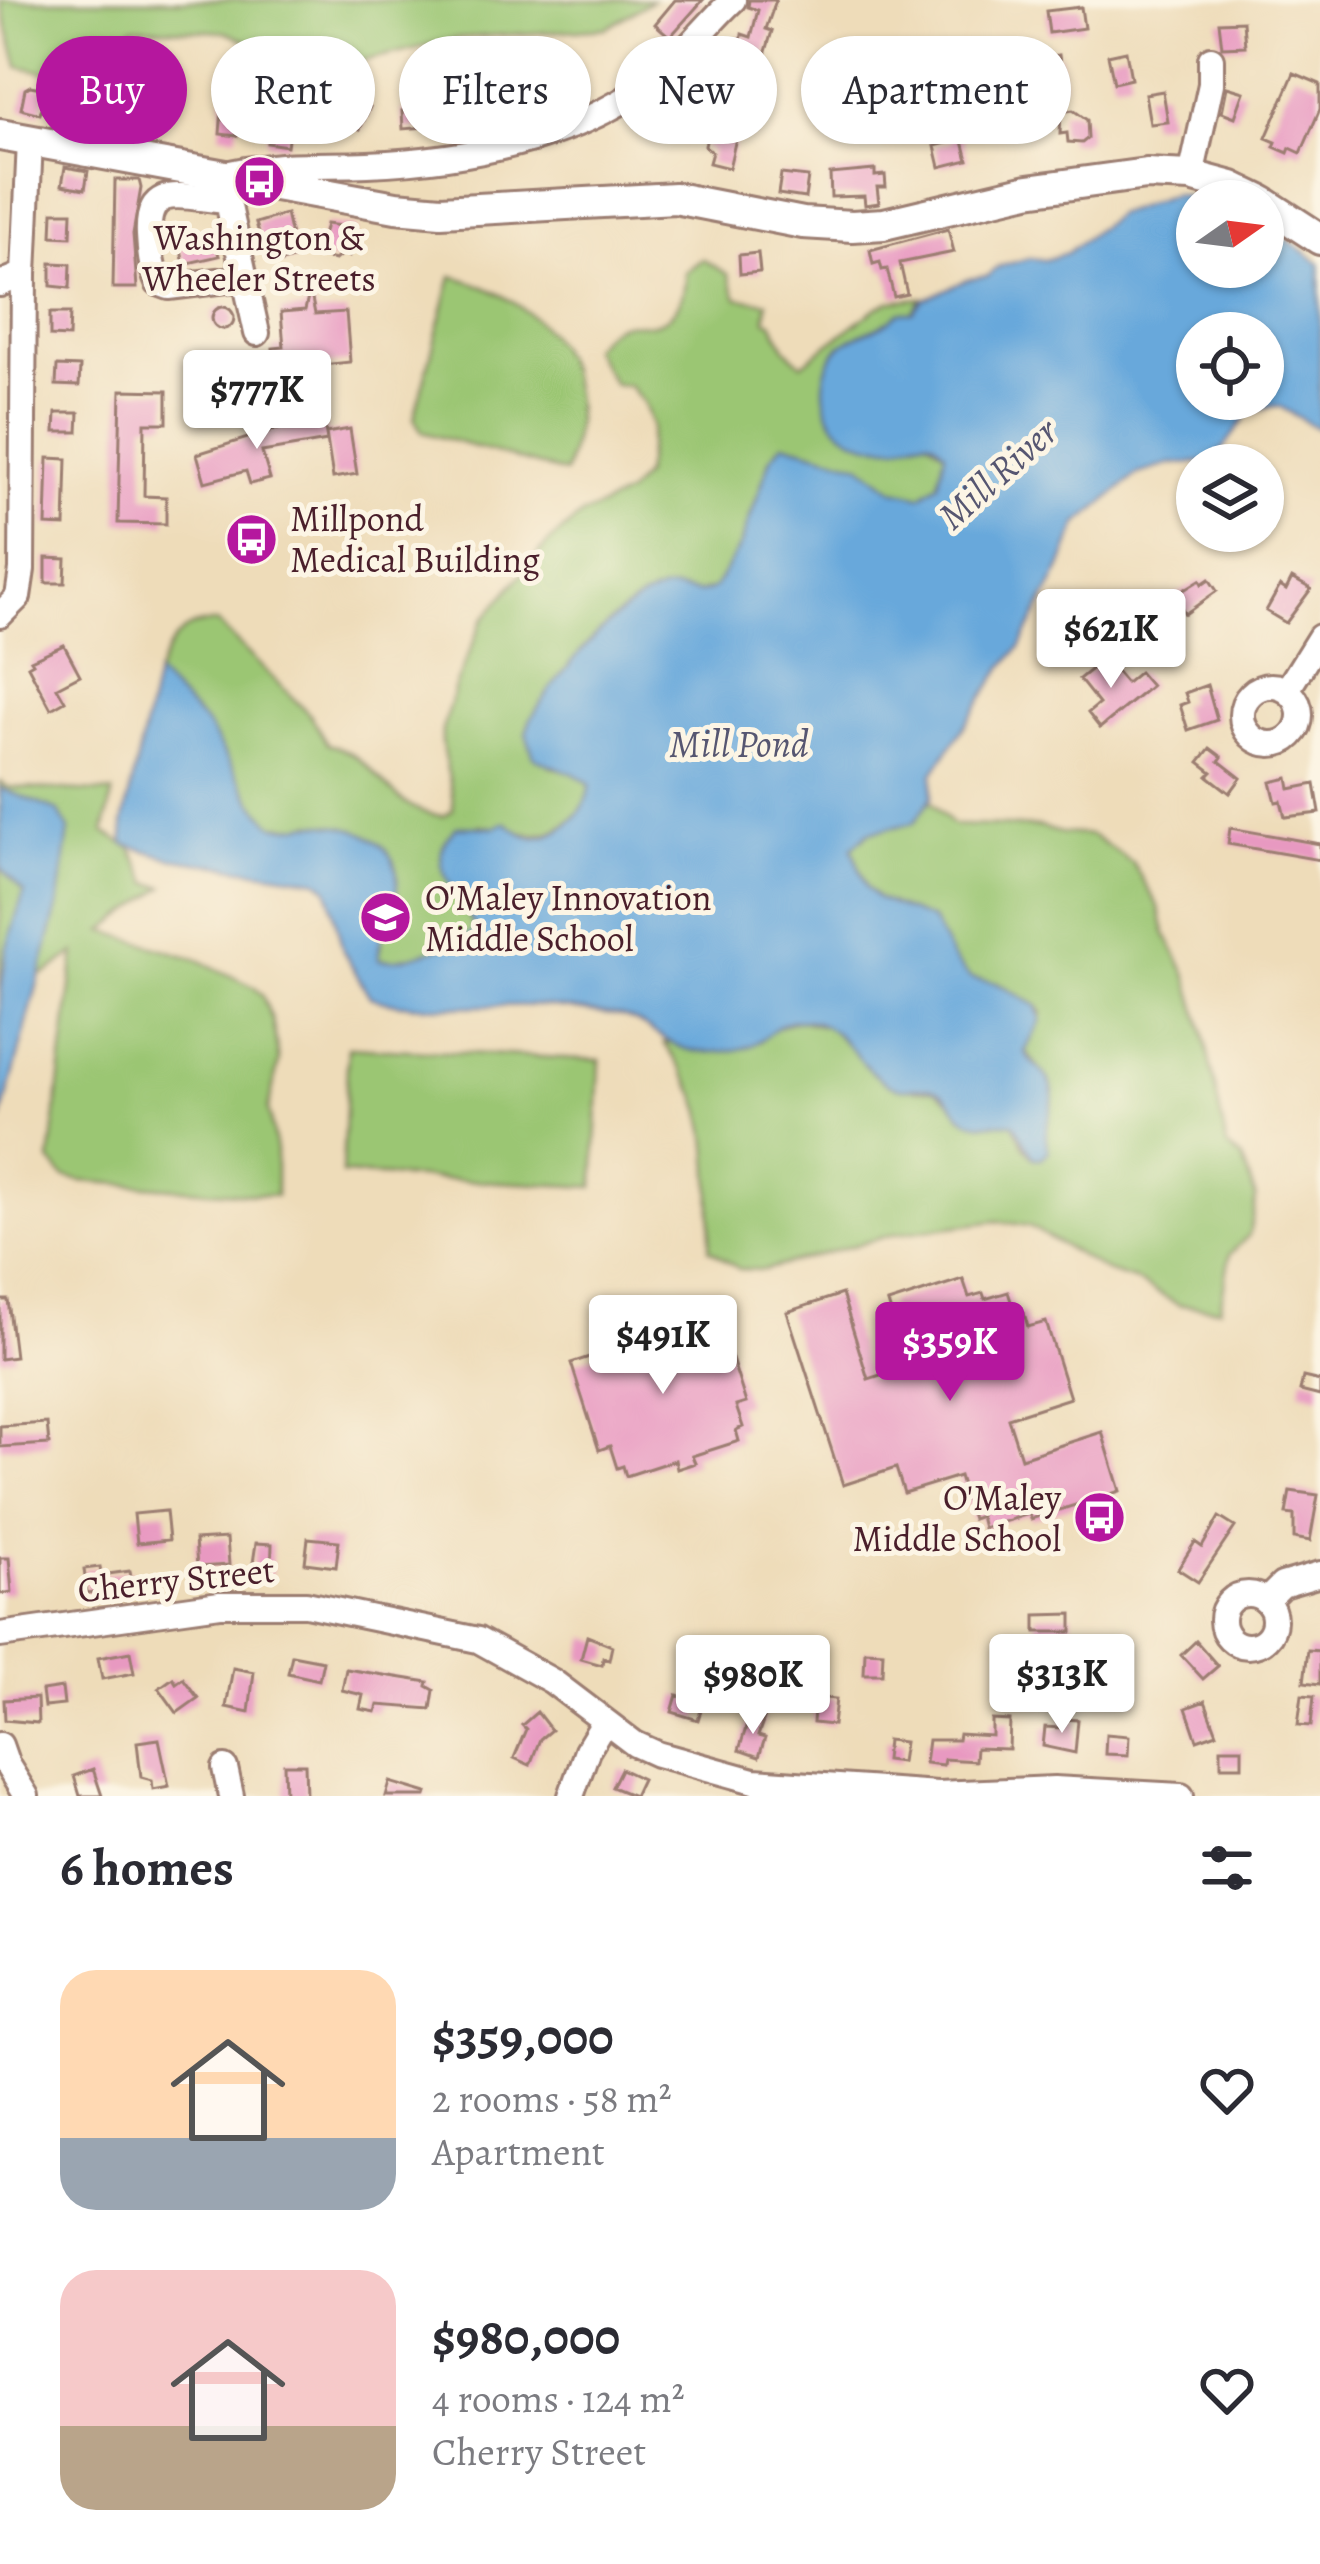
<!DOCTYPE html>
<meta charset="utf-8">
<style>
body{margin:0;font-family:Alegreya,serif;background:#f7f7f7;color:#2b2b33;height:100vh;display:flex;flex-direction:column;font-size:45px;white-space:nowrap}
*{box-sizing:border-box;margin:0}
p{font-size:39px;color:#7c7c81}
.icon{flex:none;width:66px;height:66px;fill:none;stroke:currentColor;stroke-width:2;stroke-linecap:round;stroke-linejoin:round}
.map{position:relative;height:1796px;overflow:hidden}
.details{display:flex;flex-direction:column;background:#fff;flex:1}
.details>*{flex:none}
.guide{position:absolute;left:36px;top:36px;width:1248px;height:108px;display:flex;gap:24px}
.needle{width:78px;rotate:76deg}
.fabs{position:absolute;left:1176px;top:180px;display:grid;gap:24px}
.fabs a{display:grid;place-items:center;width:108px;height:108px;border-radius:50%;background:#fff;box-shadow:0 3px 9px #0004;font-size:60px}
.price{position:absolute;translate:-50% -102px;padding:0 27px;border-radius:12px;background:#fff;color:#222;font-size:39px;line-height:78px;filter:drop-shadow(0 3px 6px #0008)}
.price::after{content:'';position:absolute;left:50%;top:72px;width:36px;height:27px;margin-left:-18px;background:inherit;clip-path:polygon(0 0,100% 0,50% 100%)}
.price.active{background:#b5179e;color:#fff}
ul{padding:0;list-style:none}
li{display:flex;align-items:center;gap:36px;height:300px;padding:0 60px}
li span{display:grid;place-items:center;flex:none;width:336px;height:240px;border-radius:36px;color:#555}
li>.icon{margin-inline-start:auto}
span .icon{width:144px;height:144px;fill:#fffc;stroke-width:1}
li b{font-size:51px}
h2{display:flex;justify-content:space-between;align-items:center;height:144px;padding:0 60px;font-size:51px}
.pill{padding:0 42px;border-radius:54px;background:#fff;box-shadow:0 3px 9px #0004;font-size:42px;line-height:108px}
.pill.active{background:#b5179e;color:#fff}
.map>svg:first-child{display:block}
.green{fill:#9bc673;stroke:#72724f;stroke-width:3}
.water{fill:#68a8db;stroke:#596483;stroke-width:3;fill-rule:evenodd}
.building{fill:#e899c1}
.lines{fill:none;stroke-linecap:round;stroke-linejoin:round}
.minor-casing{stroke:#9c7e72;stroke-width:30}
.major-casing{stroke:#9c7e72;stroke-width:36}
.minor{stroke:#fff;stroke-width:24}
.major{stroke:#fff;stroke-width:30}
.labels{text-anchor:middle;stroke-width:10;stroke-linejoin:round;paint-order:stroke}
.poi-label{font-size:36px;fill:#4a1f2b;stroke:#fcf5e5;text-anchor:start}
.street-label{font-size:36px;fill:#4a1f2b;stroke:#fcf5e5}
.water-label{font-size:39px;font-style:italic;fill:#565671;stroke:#fcf5e5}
</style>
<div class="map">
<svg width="1320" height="1796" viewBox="0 0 1320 1796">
<rect width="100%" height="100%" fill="#fcf5e5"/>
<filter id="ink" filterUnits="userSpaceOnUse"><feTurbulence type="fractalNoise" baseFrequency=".00833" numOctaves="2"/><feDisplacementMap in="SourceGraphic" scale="24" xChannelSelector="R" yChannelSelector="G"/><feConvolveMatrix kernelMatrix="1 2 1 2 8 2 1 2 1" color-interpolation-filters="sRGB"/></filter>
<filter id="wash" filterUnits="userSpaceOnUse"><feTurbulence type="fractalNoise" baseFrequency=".004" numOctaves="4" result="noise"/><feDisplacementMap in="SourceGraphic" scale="48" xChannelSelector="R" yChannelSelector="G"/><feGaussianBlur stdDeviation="2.7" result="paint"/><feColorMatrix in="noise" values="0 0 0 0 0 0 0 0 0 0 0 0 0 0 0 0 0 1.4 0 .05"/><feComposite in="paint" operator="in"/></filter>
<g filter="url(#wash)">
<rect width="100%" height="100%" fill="#eedcb9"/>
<path class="green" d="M0,0H652L607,28L459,38L321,71L225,32L133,27L80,80L18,66Z
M702,259L728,274L737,298L767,302L766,320L772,322L785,348L802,364L876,308L891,301L922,298L913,312L899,313L887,326L840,346L883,445L897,446L926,438L945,452L938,485L921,496L894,490L860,464L783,443L771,458L740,546L715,588L690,595L673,589L635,603L610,622L582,650L530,721L526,734L551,767L576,772L590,784C590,800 584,808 573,818C542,847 517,829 480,825L442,864C449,889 473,913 474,932C455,944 399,964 379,959L383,927L397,893L312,823L301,827L272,825L253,802L207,725L156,675C170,644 178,622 217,623L311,716L327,744C380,755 384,811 443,816L453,810C454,782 440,758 442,730L455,687L483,620L546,545L579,517L627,494L644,474L652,426L644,403L629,386L614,384L591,348C600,338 608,328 621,324C631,322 641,325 651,324C677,319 686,296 685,272Z
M452,276C523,295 576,340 576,418C576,436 569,456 565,473L422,432L414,418Z
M0,782L8,787L113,793L104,832L131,848L149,883L164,887L104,931L196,959L254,987L262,995L272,1020L279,1061L268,1109L276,1151V1196L81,1181L64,1177L50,1161L75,953L47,973L2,989L0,1001Z
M930,800L952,825L1040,827L1060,833L1091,835L1132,862L1158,906L1166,935L1188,977L1203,1029L1227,1147L1242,1159L1256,1198L1249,1235L1230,1254L1220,1308L1179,1305L1134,1280L1106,1271L1029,1226L997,1221L895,1234L764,1270L739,1269L709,1249C712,1216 712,1139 701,1109C693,1084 678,1064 664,1043H676L695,1051L760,1041L773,1029L797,1020L828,1027L854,1051L916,1090L935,1089L953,1103L962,1116L1013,1123L1023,1145L1034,1158L1053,1094L1040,1069L1025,1051L1042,1013L1038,1006L997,983L970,978L952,958L932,920L878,899L867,888L852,848L869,832L914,823Z
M348,1047L600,1060L594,1187L342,1174Z"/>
<path class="water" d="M1174,194L1209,201H1197V267H1263V222L1320,263V430L1279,406H1268L1248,414L1223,449L1207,462L1171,464L1138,474L1078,524L1061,568L1021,646L1004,666L933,773L932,797L914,823L869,832L852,848L867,888L878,899L932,920L952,958L970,978L996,983L1037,1006L1041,1020L1025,1052C1032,1066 1051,1074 1053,1092C1054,1114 1040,1129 1049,1151L1042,1158H1034L1013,1123C998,1122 982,1127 969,1120C955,1114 951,1094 935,1089C921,1085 905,1092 890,1085C855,1068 843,1017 797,1020C778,1021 765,1040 750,1046C738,1051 708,1054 695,1051C663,1046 645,1018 614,1015C591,1013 564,1007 542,1006C484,1003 425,1014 370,997L343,951L328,889L318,880L170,858L124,844L123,824L156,675L207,725L253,802L273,825C289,830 302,823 319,824C355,824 401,843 397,886C395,912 377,932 379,959C399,964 455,944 474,932C475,900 413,868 457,827H496L505,822C513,828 521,835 531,837C558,841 590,810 590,784C573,770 553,768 534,757L526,733L530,721C553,680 614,604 661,591C681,585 695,600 715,587L740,546L771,458L783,443L860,464L894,490L921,496L938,484L945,452C940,447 937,442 931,440C919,436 906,446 894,446C856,447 824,429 824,388C824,374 830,355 842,345C860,331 882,330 899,312H913L923,300L969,279L988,276L998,267L1029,258L1045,260L1067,253L1115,215ZM1197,333H1263V399H1197Z
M0,788L58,811L69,830L58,907L0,1125V1001L6,949L24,893L0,867Z"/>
<g id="blocks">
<path class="building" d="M675,0H703L670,37L655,24Z
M749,0H776L766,29L772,31L763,62L739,56L742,34L751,37L758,10L748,7Z
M1081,7L1084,28L1049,33L1046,11Z
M1243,21L1245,46L1222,47L1219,22Z
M647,49L654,58L630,76L624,67Z
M1126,51L1131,79L1114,83L1108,55Z
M918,53L923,72L877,80L872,62Z
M1059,55L1063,85L1048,87L1044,57Z
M704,63L744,74L739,94L698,83Z
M954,68L959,90L942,94L937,72Z
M1294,73L1320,84V109L1301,153L1290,148L1288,153L1274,147L1276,142L1266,138Z
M30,86L47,89L40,114L21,109L25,89Z
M1227,87L1244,92L1235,117L1222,112Z
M1018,88L1024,100H1029L1032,130L1000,134L993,115L999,114L996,92Z
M142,89L160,92L156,114L138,111Z
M1163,91L1168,122L1150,124L1145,94Z
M336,92L370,107L360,129L326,114Z
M223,95L240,96L237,136L220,134Z
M80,96L97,98L94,122L76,119Z
M426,110L427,127L403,129L402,111Z
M1073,110L1087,120L1088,138L1082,143L1068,142L1067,133L1060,134L1061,112Z
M270,116L291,119L287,146L267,143Z
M716,125L737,134L729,168L709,163L712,152L705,146L709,127L716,129Z
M960,130L968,160L940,167L935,146L951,142L948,133Z
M65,167L88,171L85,189L62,185Z
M875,170V176L885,175L886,187H877L879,203L865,205L864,196L831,197L830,174Z
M781,174L808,177L805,198L778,194Z
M115,180H139L141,188L133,234L137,288H113Z
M53,212H72L71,237L52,236Z
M286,214L296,258L282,262L278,247L264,251L256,223Z
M326,224L356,228L349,256L342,254L335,260L318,256Z
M948,229L954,252L900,263L907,294L894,297L887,269L882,270L880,262L873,264L870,250Z
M214,238L219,256L184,264L180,246Z
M758,253L760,272L740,274L739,255Z
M51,263L71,264L70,288L51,286Z
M310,289L315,314L346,312L350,362L304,367L305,373L275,375L273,348L284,347L281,312L305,310Z
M212 318a11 11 0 1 1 22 0a11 11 0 1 1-22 0Z
M50,313H70L69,337L50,336Z
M57,366L80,367L79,386L56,385Z
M121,390L167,391V423H145L144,496L166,497V524L118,523Z
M56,413H79L78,432H55Z
M324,421L327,441L262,452L270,479L250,484L246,471L205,482L197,454L276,429Z
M350,429L357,474L333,478L326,433Z
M48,458L67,459L65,526L46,525Z
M46,558L66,559L65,583H46Z
M1292,578L1311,589L1286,623L1266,611L1280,586L1286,590Z
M1209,579L1217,591L1185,614L1174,596L1200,580L1202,584Z
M64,645L80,675L57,687L65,701L51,709L28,666L33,663L31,660Z
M1105,658L1126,683L1139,672L1151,686L1100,728L1088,713L1099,704L1079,679Z
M1207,685L1217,720L1188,730L1180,705L1188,702L1185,693Z
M1210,748L1222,757L1219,761L1241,778L1230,793L1208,776L1212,772L1199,762Z
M1288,778L1290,789L1315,784L1320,813L1285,817L1281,801L1276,802L1271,782Z
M1230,828L1320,844V860L1228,844Z
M963,1279L969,1297L983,1293L985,1299L1008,1292L1016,1316L1024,1313L1028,1327L1046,1322L1070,1398L1008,1418L1021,1458L1102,1432L1120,1491L1031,1519L1029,1514L983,1528L980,1516L972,1519L959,1476L904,1493L896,1468L843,1485L787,1312L842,1294L868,1379L908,1366L888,1303Z
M0,1300H8L15,1357L0,1359Z
M718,1315L746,1403L736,1406L743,1427L736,1430L739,1441L692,1456L695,1463L677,1469L675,1460L626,1476L623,1466L617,1468L610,1446L599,1450L571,1363Z
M1303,1377L1320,1381V1396L1300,1391Z
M47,1423L49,1444L0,1447V1426Z
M1290,1491L1318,1495L1310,1541L1294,1538V1515L1286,1514Z
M166,1511L169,1540L137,1543L134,1514Z
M1219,1517L1235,1527L1198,1582L1178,1569L1195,1542L1202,1547Z
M227,1538L229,1565L197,1567L195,1540Z
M308,1538L339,1541L336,1567L305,1563Z
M256,1543L272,1544L271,1576H251Z
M0,1558H9L12,1592L0,1594Z
M100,1567L101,1575L130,1571L133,1591L103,1595L102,1591L87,1593L84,1569Z
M1072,1614V1632H1036V1615Z
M587,1636L612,1646L609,1660L603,1658L602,1665L581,1659Z
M1196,1641L1218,1666L1203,1679L1181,1655Z
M717,1650L738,1655L734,1678L713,1675Z
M1308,1650L1320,1651V1684L1304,1682Z
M865,1651L883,1652L882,1674H864Z
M130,1652L134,1673L102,1679L98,1658Z
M292,1655L323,1661L319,1680L288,1673Z
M233,1668L254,1672L249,1712L226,1707Z
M788,1668L805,1671L801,1698L783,1695Z
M346,1669L428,1682L427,1686L434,1690L431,1709L378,1705L376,1712L360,1709L363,1695L342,1690Z
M173,1678L176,1683L183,1678L198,1698L177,1713L159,1688Z
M62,1688L64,1705L44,1707L42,1691Z
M677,1695L703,1704L698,1720L672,1712Z
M1302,1695L1314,1696L1311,1726L1298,1725Z
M815,1697L836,1699L833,1725L813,1723Z
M37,1698L38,1723L5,1720L4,1700Z
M1205,1701L1217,1733L1197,1740L1186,1708Z
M537,1712L551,1730L540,1739L530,1765L514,1758L526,1729L522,1725Z
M750,1715L764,1719L758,1736L765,1738L759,1757L739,1750Z
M1062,1719L1078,1720L1075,1753L1043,1746L1045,1727L1061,1728Z
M992,1720L1010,1721L1009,1749L976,1748L975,1761L944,1759L943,1765L925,1763L928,1740H958L959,1734L992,1736Z
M1106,1734L1129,1736L1128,1755L1105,1754Z
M159,1739L169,1786L153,1789L152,1780L141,1777L137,1742Z
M887,1740L904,1742L901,1762L885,1760Z
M1221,1748H1242V1766H1221Z
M284,1764H305L306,1796H285Z
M93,1769L102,1796H80L74,1776Z
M621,1769L642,1779L634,1796L612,1787Z
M390,1782L427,1793L426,1796H386Z"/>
</g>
</g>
<g filter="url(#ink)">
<use href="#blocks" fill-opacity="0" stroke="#9c7e72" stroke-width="3"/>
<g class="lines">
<defs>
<path id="minor" d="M1191,176L1211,84V59
M227,201C187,199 146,179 149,235C150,252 151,267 158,283L169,287L243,278
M0,284L24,274
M257,333L222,175C272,162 318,166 368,164C462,160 571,141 648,84C680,61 704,27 733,0
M0,615L18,597L22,570L24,274L30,141
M1242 715a29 29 0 1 1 58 0a29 29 0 1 1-58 0Z
M1287,690L1320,637
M1222 1620a26 26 0 1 1 52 0a26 26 0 1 1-52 0Z
M1267,1600L1282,1585L1320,1574
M0,1635L220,1604H306L478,1640L552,1681L635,1744L657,1754L754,1781L937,1794L1054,1789L1181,1796
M0,1745L7,1765L26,1796
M225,1768L231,1796
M571,1796L587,1751L604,1723"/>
<path id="major" d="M0,135L396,207L441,211L675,198L803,223L852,226L884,224L1028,190L1146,174L1191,176L1232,187L1261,201
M1263,202L1320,239"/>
</defs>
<use href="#minor" class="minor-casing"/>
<use href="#major" class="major-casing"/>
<use href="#minor" class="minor"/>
<use href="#major" class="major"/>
</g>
</g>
<defs>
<symbol id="bus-disc" viewBox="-11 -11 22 22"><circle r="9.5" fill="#b5179e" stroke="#fcf5e5"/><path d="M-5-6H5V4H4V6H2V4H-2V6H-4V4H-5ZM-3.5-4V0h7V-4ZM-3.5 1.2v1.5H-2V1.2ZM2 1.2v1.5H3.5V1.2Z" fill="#fff"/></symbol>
<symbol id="school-disc" viewBox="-11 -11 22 22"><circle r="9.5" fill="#b5179e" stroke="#fcf5e5"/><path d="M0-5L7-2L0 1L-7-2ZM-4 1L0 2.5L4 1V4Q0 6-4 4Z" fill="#fff"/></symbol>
</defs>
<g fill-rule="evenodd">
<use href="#bus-disc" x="230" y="152" width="59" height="59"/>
<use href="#bus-disc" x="222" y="510" width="59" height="59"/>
<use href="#school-disc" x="356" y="888" width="59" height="59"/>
<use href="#bus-disc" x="1070" y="1488" width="59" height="59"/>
</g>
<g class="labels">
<g class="poi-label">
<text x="259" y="250" text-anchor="middle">Washington &amp;<tspan x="259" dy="41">Wheeler Streets</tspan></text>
<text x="290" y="531">Millpond<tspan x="290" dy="41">Medical Building</tspan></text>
<text x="425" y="910">O'Maley Innovation<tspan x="425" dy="41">Middle School</tspan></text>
<text x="1061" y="1510" text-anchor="end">O'Maley<tspan x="1061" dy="41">Middle School</tspan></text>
</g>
<g class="street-label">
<text transform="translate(176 1579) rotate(-6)" y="13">Cherry Street</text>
</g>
<g class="water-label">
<text transform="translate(997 473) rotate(-42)" y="14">Mill River</text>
<text x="739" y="757">Mill Pond</text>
</g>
</g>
</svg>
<div class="fabs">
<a><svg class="needle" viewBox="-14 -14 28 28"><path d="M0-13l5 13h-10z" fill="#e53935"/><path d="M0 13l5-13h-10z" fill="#7c7c81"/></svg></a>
<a><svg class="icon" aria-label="locate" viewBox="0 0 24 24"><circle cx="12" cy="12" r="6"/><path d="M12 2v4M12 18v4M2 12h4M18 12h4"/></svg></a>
<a><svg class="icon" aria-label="layers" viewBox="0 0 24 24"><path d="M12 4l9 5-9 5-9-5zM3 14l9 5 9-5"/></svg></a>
</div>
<b class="price" style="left:257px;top:452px">$777K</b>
<b class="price" style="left:1111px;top:691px">$621K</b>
<b class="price" style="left:663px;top:1397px">$491K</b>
<b class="price active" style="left:950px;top:1404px">$359K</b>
<b class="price" style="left:1062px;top:1736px">$313K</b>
<b class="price" style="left:753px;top:1737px">$980K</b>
<div class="guide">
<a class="pill active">Buy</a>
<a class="pill">Rent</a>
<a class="pill">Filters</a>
<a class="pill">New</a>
<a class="pill">Apartment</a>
</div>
</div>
<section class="details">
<h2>6 homes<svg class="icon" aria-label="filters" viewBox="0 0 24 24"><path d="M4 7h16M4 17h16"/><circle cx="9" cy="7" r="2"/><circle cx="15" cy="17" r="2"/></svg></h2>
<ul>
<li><span style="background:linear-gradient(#ffd9b3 70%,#9aa5b1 0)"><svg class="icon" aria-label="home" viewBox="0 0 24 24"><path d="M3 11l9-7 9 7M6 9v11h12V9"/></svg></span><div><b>$359,000</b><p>2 rooms · 58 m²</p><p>Apartment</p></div><svg class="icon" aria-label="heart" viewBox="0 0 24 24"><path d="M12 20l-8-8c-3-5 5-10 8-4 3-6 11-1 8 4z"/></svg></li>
<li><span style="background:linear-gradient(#f6c9c9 65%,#b9a48a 0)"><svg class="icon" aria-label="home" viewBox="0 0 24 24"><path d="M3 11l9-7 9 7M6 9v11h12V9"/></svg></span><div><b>$980,000</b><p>4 rooms · 124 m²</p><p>Cherry Street</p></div><svg class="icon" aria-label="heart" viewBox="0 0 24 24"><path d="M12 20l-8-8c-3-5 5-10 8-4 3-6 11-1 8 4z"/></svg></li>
</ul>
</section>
